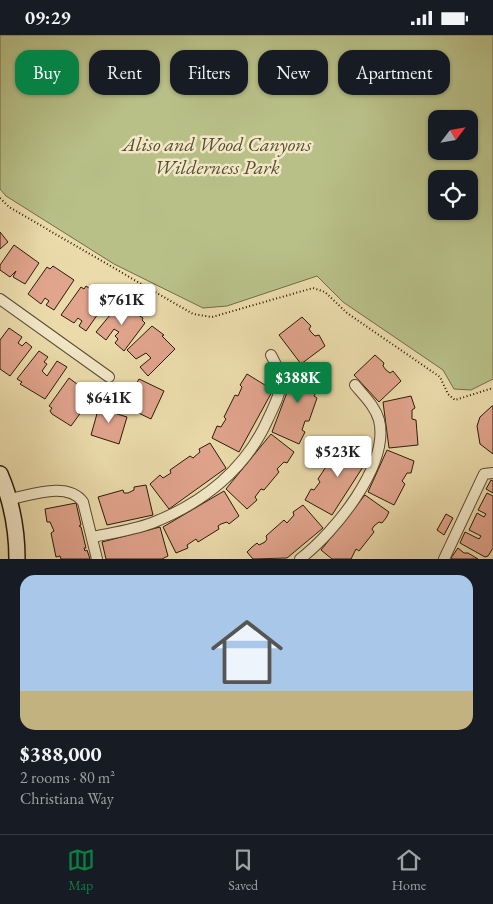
<!DOCTYPE html>
<meta charset="utf-8">
<style>
body{margin:0;font-family:"EB Garamond",serif;background:#242831;color:#f1f3f6;height:100vh;display:flex;flex-direction:column;font-size:19px;white-space:nowrap}
*{box-sizing:border-box;margin:0}
p{font-size:16px;color:#9ea1a6}
.icon{flex:none;width:28px;height:28px;fill:none;stroke:currentColor;stroke-width:2;stroke-linecap:round;stroke-linejoin:round}
.map{position:relative;height:524px;overflow:hidden}
.panel{display:flex;flex-direction:column;background:#171b24;flex:1}
.panel>*{flex:none}
.guide{position:absolute;left:15px;top:15px;width:464px;height:45px;display:flex;gap:10px}
.needle{width:32px;rotate:59deg}
.controls{position:absolute;left:428px;top:75px;display:grid;gap:10px}
.controls a{display:grid;place-items:center;width:50px;height:50px;border-radius:10px;background:#171b24;box-shadow:0 1px 4px #0004;font-size:25px}
.price{position:absolute;translate:-50% -42px;padding:0 11px;border-radius:5px;background:#fff;color:#222;font-size:16px;line-height:32px;filter:drop-shadow(0 1px 2px #0008)}
.price::after{content:'';position:absolute;left:50%;top:30px;width:15px;height:11px;margin-left:-8px;background:inherit;clip-path:polygon(0 0,100% 0,50% 100%)}
.price.active{background:#0b8043;color:#fff}
ul{padding:0;list-style:none}
li{display:grid;align-content:center;gap:10px;height:265px;padding:0 20px}
li span{display:grid;place-items:center;height:155px;border-radius:15px;color:#555}
li>.icon{margin-inline-start:auto}
span .icon{width:90px;height:90px;fill:#fffc;stroke-width:1}
li b{font-size:21px}
.pill{padding:0 18px;border-radius:15px;background:#171b24;box-shadow:0 1px 4px #0004;font-size:18px;line-height:45px}
.pill.active{background:#0b8043;color:#fff}
.status{display:flex;justify-content:space-between;align-items:center;height:35px;padding:0 25px;background:#171b24;direction:ltr}
.status svg{height:14px;fill:currentColor}
.dock{display:flex;justify-content:space-around;align-items:center;height:70px;border-top:1px solid #363941;background:#171b24;font-size:14px;color:#9ea1a6}
.dock a{display:grid;justify-items:center;gap:2px}
.dock .active{color:#0b8043}
.map>svg:first-child{display:block}
.green{fill:#b8c088;stroke:#726d48;fill-rule:evenodd}
.building{fill:#e1a48d;stroke:#2b1a07}
.lines{fill:none;stroke-linecap:round;stroke-linejoin:round}
.street-casing{stroke:#5b4a30;stroke-width:12}
.secondary-casing{stroke:#2b1a07;stroke-width:18}
.path{stroke:#2b1a07;stroke-width:2;stroke-dasharray:1 2.5;stroke-linecap:butt}
.street{stroke:#f2e8c8;stroke-width:10}
.secondary{stroke:#f2e8c8;stroke-width:15}
.labels{text-anchor:middle;stroke-width:5;stroke-linejoin:round;paint-order:stroke}
.park-label{font-size:20px;font-style:italic;fill:#554c2e;stroke:#f2e8c8}
</style>
<div class="status"><b>09:29</b><svg viewBox="0 0 49 12"><path d="M0 12V9h3v3zM5 12V6h3v6zM10 12V3h3v9zM15 12V0h3v12zM26 1h20v11H26zM47 4h2v5h-2z"/></svg></div>
<div class="map">
<svg width="493" height="524" viewBox="0 0 493 524">
<rect width="100%" height="100%" fill="#ebdbab"/>
<filter id="stains"><feTurbulence type="fractalNoise" baseFrequency=".004" numOctaves="4"/><feColorMatrix values="0 0 0 0 .2 0 0 0 0 .09 0 0 0 0 .02 0 0 0 .5 -.17"/></filter>
<radialGradient id="worn" r=".72"><stop offset=".6" stop-color="#630" stop-opacity="0"/><stop offset="1" stop-color="#630" stop-opacity=".3"/></radialGradient>
<path class="green" d="M0,0H493V344L471,355L454,354L443,335L343,267L317,241L227,271L203,273L114,229L6,161L0,154ZM436,84H469V116H436ZM436,144H469V176H436Z"/>
<path class="building" d="M0,197L8,207L0,214Z
M14,210L39,228L25,249L13,242L16,236L10,242L0,235V230Z
M53,231L74,245L54,275L46,270L49,266L45,263L41,269L28,259L47,232L50,234Z
M86,251L107,266L86,296L79,291L82,286L78,283L74,288L61,280L81,252L84,254Z
M120,268L143,283L142,285L145,288L124,316L115,308L118,304L115,301L119,297L114,294L106,305L96,297Z
M302,282L311,291L309,294L311,297L315,301L319,300L325,311L301,329L279,300Z
M152,291L164,300L162,301L175,314L148,341L140,332L151,323L146,318L136,324L127,315Z
M9,293L22,302L18,308L22,311L26,307L32,312L10,341L0,334V305Z
M39,316L48,322L44,327L47,329L42,336L47,341L57,326L67,332L45,364L20,349L22,347L17,344Z
M375,320L384,328L383,331L386,335L390,338L393,336L401,346L379,367L354,340Z
M297,331L325,340L322,353L319,352L314,361L317,363L309,386H305L302,395L305,397L299,409L272,397Z
M247,339L273,355L239,417L212,403L217,391L221,392L224,387L226,384L224,382L235,360L238,361L242,352L240,350Z
M69,343L82,353L77,358L81,361L84,356L92,362L71,391L52,379L50,376L52,373L49,371Z
M139,344L164,356L151,384L128,373L133,362L139,363L131,358Z
M411,361L415,373L412,375V384L416,385L418,410L389,413L383,367Z
M100,368L117,371L114,378L127,382L119,409L91,400Z
M492,371H493V419L480,409L477,391L480,382Z
M271,399L294,417L287,428L284,427L277,434L279,437L264,455L261,454L255,462L257,465L247,474L226,454Z
M345,404L370,421L332,480L305,465L311,454L314,455L320,447L318,444L331,424L335,425L339,416L337,414Z
M210,408L226,433L169,474L150,449L160,440L163,443L171,438L170,435L190,421L193,423L200,417L199,414Z
M387,415L414,426L411,438H407L404,443L402,446L405,449L394,470L368,457Z
M491,445L493,446V458L486,454Z
M146,450L153,480L107,490L98,462L123,455L124,458H128L134,455V452Z
M224,456L239,481L229,489L227,487L221,489L218,491L219,494L198,507L196,504L187,510L188,513L176,518L163,492Z
M487,458L493,461V513L488,521L485,522L460,508L465,497L479,504L481,501L469,495L477,478L484,482L486,479L478,475Z
M365,460L389,477L386,483L382,488L379,487L374,491L372,494L374,497L359,516L356,514L351,524H332L321,515Z
M76,468L81,490L79,491L81,492L86,513H84L85,516L87,515L90,524H61L60,521L56,522L51,498L54,496L50,487H47L45,474Z
M303,470L323,493L287,523L253,524L247,517L252,512L257,508L259,510L265,507L267,504L266,501L284,485L287,488L294,480L293,477Z
M446,479L453,483L444,500L437,495Z
M160,492L168,521L162,524H106L102,507Z
M458,513L464,518H468L478,524H453L451,523Z"/>
<g class="lines">
<defs>
<path id="street" d="M0,264L109,342
M11,464C31,460 68,446 83,467L97,524
M93,502C112,498 133,495 152,488C203,468 246,434 268,384C281,356 287,348 271,320
M300,524C334,498 390,430 379,385C375,371 364,361 355,350
M444,524L484,439L493,438"/>
<path id="secondary" d="M0,439C12,467 17,494 17,524"/>
</defs>
<use href="#street" class="street-casing"/>
<use href="#secondary" class="secondary-casing"/>
<path class="path" d="M0,163L9,172L193,279L212,282L313,253L325,257L347,278L440,342L448,359L455,365L493,353"/>
<use href="#street" class="street"/>
<use href="#secondary" class="secondary"/>
</g>
<g class="labels">
<g class="park-label">
<text x="217" y="116">Aliso and Wood Canyons<tspan x="217" dy="23">Wilderness Park</tspan></text>
</g>
</g>
<rect width="100%" height="100%" filter="url(#stains)"/>
<rect width="100%" height="100%" fill="url(#worn)"/>
</svg>
<div class="controls">
<a><svg class="needle" viewBox="-14 -14 28 28"><path d="M0-13l5 13h-10z" fill="#e53935"/><path d="M0 13l5-13h-10z" fill="#9ea1a6"/></svg></a>
<a><svg class="icon" aria-label="locate" viewBox="0 0 24 24"><circle cx="12" cy="12" r="6"/><path d="M12 2v4M12 18v4M2 12h4M18 12h4"/></svg></a>
</div>
<b class="price" style="left:122px;top:291px">$761K</b>
<b class="price active" style="left:298px;top:369px">$388K</b>
<b class="price" style="left:109px;top:389px">$641K</b>
<b class="price" style="left:338px;top:443px">$523K</b>
<div class="guide">
<a class="pill active">Buy</a>
<a class="pill">Rent</a>
<a class="pill">Filters</a>
<a class="pill">New</a>
<a class="pill">Apartment</a>
</div>
</div>
<section class="panel">
<ul>
<li><span style="background:linear-gradient(#a9c7e8 75%,#c2b280 0)"><svg class="icon" aria-label="home" viewBox="0 0 24 24"><path d="M3 11l9-7 9 7M6 9v11h12V9"/></svg></span><div><b>$388,000</b><p>2 rooms · 80 m²</p><p>Christiana Way</p></div></li>
</ul>
</section>
<nav class="dock">
<a class="active"><svg class="icon" aria-label="map" viewBox="0 0 24 24"><path d="M3 6l6-2 6 2 6-2v14l-6 2-6-2-6 2zM9 4v14M15 6v14"/></svg>Map</a>
<a><svg class="icon" aria-label="saved" viewBox="0 0 24 24"><path d="M7 4h10v16l-5-4-5 4z"/></svg>Saved</a>
<a><svg class="icon" aria-label="home" viewBox="0 0 24 24"><path d="M3 11l9-7 9 7M6 9v11h12V9"/></svg>Home</a>
</nav>
